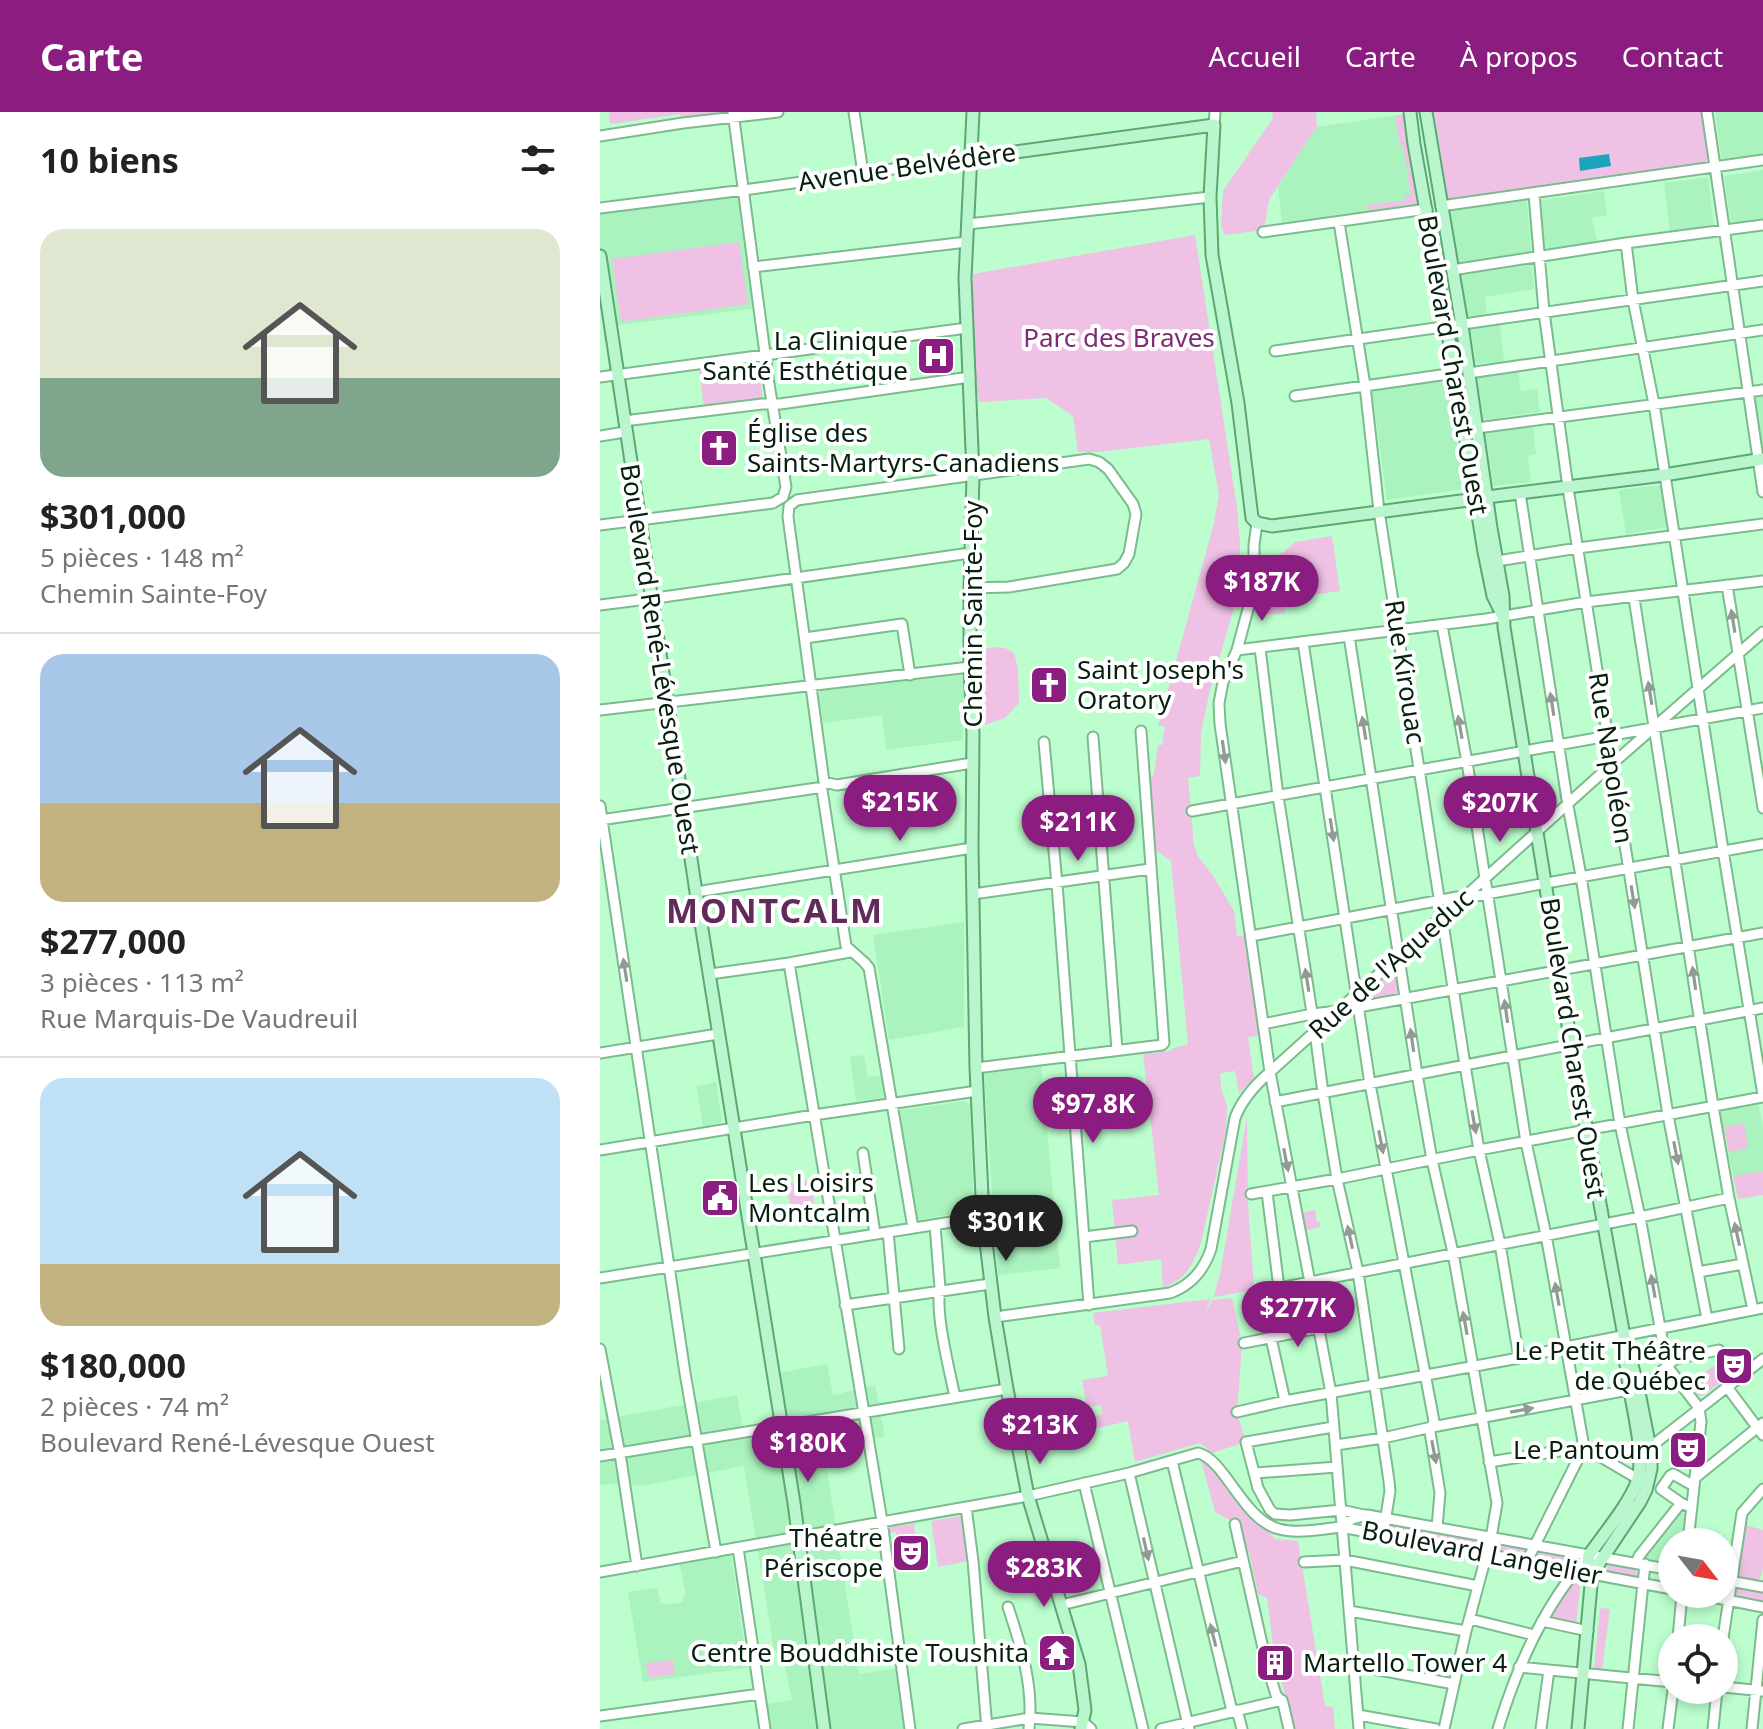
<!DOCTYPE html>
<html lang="fr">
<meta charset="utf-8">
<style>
body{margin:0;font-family:"Noto Sans",sans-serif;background:#f6f6f6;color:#222;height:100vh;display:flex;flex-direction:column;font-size:30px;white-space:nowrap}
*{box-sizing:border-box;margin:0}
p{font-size:26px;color:#767676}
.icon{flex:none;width:44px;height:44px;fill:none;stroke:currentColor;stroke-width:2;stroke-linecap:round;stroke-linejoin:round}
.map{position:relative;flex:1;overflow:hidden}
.details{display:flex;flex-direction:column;background:#fff;width:600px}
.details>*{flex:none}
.needle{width:52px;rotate:121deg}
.buttons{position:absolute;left:1058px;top:1416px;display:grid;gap:16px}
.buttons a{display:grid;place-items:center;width:80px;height:80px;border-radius:50%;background:#fff;box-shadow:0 4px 12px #0003;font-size:40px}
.price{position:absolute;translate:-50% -68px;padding:0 18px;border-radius:28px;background:#8b1c80;color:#fff;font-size:26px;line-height:52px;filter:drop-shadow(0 2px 4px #0008)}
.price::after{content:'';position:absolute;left:50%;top:48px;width:24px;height:18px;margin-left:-12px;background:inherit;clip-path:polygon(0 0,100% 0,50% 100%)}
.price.selected{background:#222;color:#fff}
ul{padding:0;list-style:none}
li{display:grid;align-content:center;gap:16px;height:424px;padding:0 40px}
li+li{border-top:2px solid #e0e0e0}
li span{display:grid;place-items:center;height:248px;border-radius:24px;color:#555}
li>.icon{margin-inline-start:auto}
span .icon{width:144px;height:144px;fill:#fffc;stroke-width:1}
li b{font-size:34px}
h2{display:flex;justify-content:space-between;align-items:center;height:96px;padding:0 40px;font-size:34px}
header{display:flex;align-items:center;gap:48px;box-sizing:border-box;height:112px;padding:0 40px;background:#8b1c80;color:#fff}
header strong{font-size:38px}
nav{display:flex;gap:44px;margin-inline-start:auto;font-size:28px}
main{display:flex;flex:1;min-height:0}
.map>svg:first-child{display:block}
.built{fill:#aaf3be}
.green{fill:#eec1e5}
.water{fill:#1aa5bc}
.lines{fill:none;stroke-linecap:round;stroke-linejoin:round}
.minor-casing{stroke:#7cbb8e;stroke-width:13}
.major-casing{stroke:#5da774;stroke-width:15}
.minor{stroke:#fff;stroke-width:9}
.major{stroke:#baf6cd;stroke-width:11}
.oneway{fill:#8f9b93}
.labels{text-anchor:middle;stroke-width:8;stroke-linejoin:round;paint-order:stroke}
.street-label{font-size:26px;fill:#06200f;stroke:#fff}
.park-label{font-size:26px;fill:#7d2c73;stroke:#fff}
.poi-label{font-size:26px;fill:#06200f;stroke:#fff;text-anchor:end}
.district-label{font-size:34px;font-weight:bold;letter-spacing:2px;fill:#612b59;stroke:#fff}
</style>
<header>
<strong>Carte</strong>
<nav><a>Accueil</a><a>Carte</a><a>À propos</a><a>Contact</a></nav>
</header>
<main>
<section class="details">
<h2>10 biens<svg class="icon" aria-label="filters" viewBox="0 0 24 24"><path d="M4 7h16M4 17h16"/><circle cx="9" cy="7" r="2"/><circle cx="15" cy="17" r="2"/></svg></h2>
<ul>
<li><span style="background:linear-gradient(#dfe7d0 60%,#7fa58c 0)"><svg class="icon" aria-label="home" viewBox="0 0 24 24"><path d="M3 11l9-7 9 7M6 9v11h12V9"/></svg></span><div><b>$301,000</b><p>5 pièces · 148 m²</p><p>Chemin Sainte-Foy</p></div></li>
<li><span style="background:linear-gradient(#a9c7e8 60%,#c2b280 0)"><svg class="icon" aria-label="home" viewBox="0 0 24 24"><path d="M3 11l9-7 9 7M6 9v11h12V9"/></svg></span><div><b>$277,000</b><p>3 pièces · 113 m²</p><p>Rue Marquis-De Vaudreuil</p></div></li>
<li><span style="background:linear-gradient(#bfe0f5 75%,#c2b280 0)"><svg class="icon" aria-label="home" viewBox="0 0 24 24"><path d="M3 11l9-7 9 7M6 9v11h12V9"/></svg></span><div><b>$180,000</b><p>2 pièces · 74 m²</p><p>Boulevard René-Lévesque Ouest</p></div></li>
</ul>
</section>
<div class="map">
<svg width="1163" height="1617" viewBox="0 0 1163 1617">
<rect width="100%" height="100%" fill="#bcfece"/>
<path class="built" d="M1115,0H1163V43L1127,48L1123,47L1121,44Z
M805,2L819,89L818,92L682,111L678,75L716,15Z
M1163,58V106L1131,111L1124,64Z
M1108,65L1114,113L1070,120L1064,71Z
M1004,79L1007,103L992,106L997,130L948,137L944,135L941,88Z
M137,85L140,86L159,196L11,214L0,144V96Z
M925,88L927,89L931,138L929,140L860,150L858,149L850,101L852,99Z
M930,153L932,155L934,177L885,185L887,203L867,204L861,163Z
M900,212L904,249L877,252L876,251L870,217L871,216Z
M918,258L921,279L937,277L940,300L883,308L877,265Z
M847,268L864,377L787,388L772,279Z
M1163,279V347L1148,280Z
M933,314L936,342L928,344L931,370L893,374L885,322L887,320Z
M1060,373L1062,375L1068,415L1026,422L1019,378Z
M360,563L363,565V628L286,638L282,603L223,611L219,582L220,579Z
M364,810V915L289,928L273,823Z
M264,943L268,965L282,963L285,981L282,986L256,989L250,945Z
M441,954L460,1156L398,1163L384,962Z
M116,970L122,1009L118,1012L103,1015L96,974Z
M365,989L370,993V996L374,1099L317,1108L299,1000L301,998Z
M1158,989L1163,1016V1083L1138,1087L1119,996Z
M227,1252L233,1283L275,1273L285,1325L240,1331L242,1341L225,1345L259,1562L301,1556L310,1617H165L161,1593L192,1588L182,1540L174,1539L144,1354L41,1374L10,1372L0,1373V1308L137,1283L144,1320L181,1315L173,1262Z
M1080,1399L1086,1404L1083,1430H1072V1452L1045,1448L1043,1445Z
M131,1443L148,1556L43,1570L28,1480L57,1476L61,1491L72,1492L83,1490V1483L86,1482L79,1451Z"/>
<path class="green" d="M9,0H125L82,6L80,2L10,12Z
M672,0H716L717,14L669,88L664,118L624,123L621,113L623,79L673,6Z
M834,0H1107L1115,55L849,93Z
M804,2L812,56L807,57L803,34H800L795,4Z
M813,59L818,90L817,92L768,98L767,93L806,88L805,84L811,82L807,60Z
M595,123L637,396L640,431L638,482L610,578L601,621L600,664L588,666L594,733L598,744L615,767L634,799L637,824H648L663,923L648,925L654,967L639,981L635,959L620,961L621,976L627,994L626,1018L601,1131C594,1150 585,1170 563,1175L561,1147L518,1153L512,1088L559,1083L543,942L571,939V937L588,932L571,749L555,738L549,668L554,662L558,633H562L565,614H558L614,411L619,383L609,327L498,340H478L473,304L446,286L379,290L378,282L370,265L366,195L373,169V162Z
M139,130L148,192L21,210L12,147Z
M158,250L163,287L104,295L99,257Z
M732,424L740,479L684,487L685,501L668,503L664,451L668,447L684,440L695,430Z
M398,535L405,536L414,541L418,556L419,591L405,606L382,614L383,537Z
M796,855L800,881L765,888L763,885Z
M647,1004L648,1091L654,1178L614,1185L621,1157Z
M1144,1011L1148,1036L1129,1040L1124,1015Z
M1163,1059V1083L1138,1087L1133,1064Z
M211,1068L214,1092L190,1095L187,1072Z
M715,1098L717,1110H720V1115L704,1119L700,1101Z
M632,1186L642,1232L637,1300L646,1330L612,1341L600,1331L535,1350L528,1309L498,1316L496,1304L503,1302L501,1293L487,1295L482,1268L508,1264L500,1213H495L493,1201L610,1187L606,1200L612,1188Z
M1113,1254L1126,1267L1102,1284H1098L1089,1273Z
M601,1348L611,1352L675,1427L698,1429L725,1594L733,1595L735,1617H694L680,1564C689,1555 687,1545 674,1541L667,1486L658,1482L649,1439H646L640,1414L615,1400Z
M361,1404L369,1449L338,1455L331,1409Z
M791,1410L885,1428L883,1439L789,1421Z
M319,1411L314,1413L316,1427H297L296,1420L290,1421V1415Z
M1146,1413L1163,1418V1457L1158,1472L1136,1468Z
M893,1429L928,1436L924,1447L889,1440Z
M937,1438L972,1444L964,1454L933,1448Z
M1008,1451L1036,1456L1037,1465L1035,1467L1006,1461Z
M973,1469H977L980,1474L976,1514L951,1505Z
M1134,1474L1163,1480V1490L1133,1484Z
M1000,1496L1010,1497L1002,1558L994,1557Z
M73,1548L75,1562L49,1566L46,1551Z"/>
<path class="water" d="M1009,42L1011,54L980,59L979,46Z"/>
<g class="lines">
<defs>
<path id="minor" d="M254,0L263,61
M1107,0L1163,380
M614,13L615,0
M0,24L83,11L178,0
M934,82L944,200L968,376L1068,1003L1107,1207
M841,94L1163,48
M0,96L144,78L371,46
M739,110L765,274L779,399L865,953L879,1038L900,1132L919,1246
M368,112L610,85
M663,120L827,97
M1026,131L1033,188L1054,292L1123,738L1163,983
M153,155L367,130
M852,158L1026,131L1163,113
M675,239L1163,169
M869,261L1163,218
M0,265L367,216
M695,284L855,261
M24,309L162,292H180L370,265
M877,316L1163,278
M0,324L25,320
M920,381L968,694L981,764L1020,1012L1040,1105L1067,1254L1099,1296L1101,1310L1088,1430
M657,411L654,433V475L637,538L623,570L619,591L620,612L670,960L731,1281L759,1617
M0,413L173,391L183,385L186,375L169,272L133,0
M897,449L978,436L1163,412
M1127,473L1163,696
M370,476L409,475L517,457L524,451L529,442L536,402L533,392L508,357L499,350L489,347L197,388L189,394L188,405L224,670L237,673L372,651
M1034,486L1113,994L1129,1086L1153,1198
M0,493L63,485L370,441
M842,513L867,650L926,1030L946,1123L984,1335L1038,1367
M749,524L817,962L832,1048L853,1141L897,1391L891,1426L866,1519L844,1617
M205,526L302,512L310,563
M703,530L770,972L834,1309L830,1320L840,1381L837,1415
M660,536L678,684L715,920L723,981L737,1067L758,1160L789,1369L790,1379L783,1423
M637,538L886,507L986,490L1163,469
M0,598L370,555
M493,625L517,938
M444,630L457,772L489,1193
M0,694L85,1261L116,1440
M592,699L1163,596
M0,708L217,676L222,678L246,834L264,850L269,856L313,1116
M96,780L372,736
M373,782L550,757
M651,824L857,785L864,786L1163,732
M189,851L282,1409L310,1617
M110,862L189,851L250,840
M753,896L1163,821
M663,912L712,902L738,899
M0,941L118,922
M376,956L562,933L564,931L541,619
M675,990C838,959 1000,926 1163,896
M0,1038L214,1003L377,979
M263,1041L275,1122
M667,1080L679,1176
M651,1082L737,1067L879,1038L1163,985
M335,1113L340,1176C335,1202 349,1256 355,1285
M288,1120L299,1237
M484,1125L532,1119
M1098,1160L1143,1152
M0,1166L383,1105
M654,1181L1040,1105L1129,1086
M245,1193L390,1172
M395,1205L570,1181C592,1173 604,1158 611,1137L635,1006C642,987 655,973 670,960L1012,652L1163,520
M671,1226L685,1289
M644,1231L719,1216
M0,1237L21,1348L37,1454
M1127,1275L1163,1323
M637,1300L685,1289L919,1246L966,1235L1163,1196
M733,1315L646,1330L658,1376L670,1398L675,1402L690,1403L741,1398L764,1403
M736,1333L783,1326L832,1315L1044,1275L1075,1247L1119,1238
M1044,1336L1058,1329L1163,1247
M0,1344L407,1277
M572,1349L632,1599
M889,1350L984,1335
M529,1361L589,1617
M655,1361L737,1355
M1095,1366L1163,1311
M484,1371L543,1617
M366,1395L373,1449L387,1617
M1092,1396L1081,1391L1061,1377L1070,1364L1073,1362L1094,1374
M635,1412L665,1545L664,1555L670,1563L676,1583L683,1591L689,1617
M741,1415L752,1407L767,1403L1072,1458
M138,1436L165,1617
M927,1449L984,1335
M704,1450L745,1448L878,1474
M1037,1450L1039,1444L1081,1391
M0,1460L428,1384L529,1361L598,1341C625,1347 643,1408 679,1417C698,1422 722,1417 741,1415L1072,1477
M1124,1468L1163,1475
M1097,1482L1163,1495
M461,1493L643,1449
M408,1495C421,1534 434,1574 429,1617
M749,1499L866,1519
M870,1507L934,1523
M942,1509L988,1519
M1078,1526L1082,1482
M1123,1526L1142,1401L1163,1377
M753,1553L854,1572
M919,1555L1072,1570
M1124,1575L1163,1579
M637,1598L642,1617
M758,1603L836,1617
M0,1604L160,1582
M363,1617L430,1606L483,1610L491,1617
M561,1617L682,1588
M898,1617C917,1554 944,1492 989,1443
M941,1617L949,1558
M1028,1617L1045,1452
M1068,1617L1073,1578
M1113,1617L1117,1578
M1152,1617L1163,1508"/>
<path id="major" d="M373,0L365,166L373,363L370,476V555L373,622L372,736L376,956L383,1105L395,1205L407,1277L428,1384L479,1552L485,1598L481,1617
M810,0L814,32L855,261L884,440L893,484L902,502
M826,0L862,213L891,416L903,484L904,515L971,932L1024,1224L1038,1275L1051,1341V1357L1046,1378L1040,1390L992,1462
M371,46L614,13L610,85L612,143L638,291L652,406L657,411L672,414L876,387
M0,144L96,780L194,1391L224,1617
M887,385L1064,363L1163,347
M978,1617L992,1462L988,1451L989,1443C1003,1423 1029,1392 1037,1370C1048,1337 1025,1276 1025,1239"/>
</defs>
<use href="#minor" class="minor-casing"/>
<use href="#major" class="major-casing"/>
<use href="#minor" class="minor"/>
<use href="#major" class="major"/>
</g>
<defs><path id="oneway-solid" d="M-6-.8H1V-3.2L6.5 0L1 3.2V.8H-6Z" transform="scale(2)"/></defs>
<g class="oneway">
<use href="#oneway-solid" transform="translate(1133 509) rotate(-99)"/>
<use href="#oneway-solid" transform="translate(1050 581) rotate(-99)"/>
<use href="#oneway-solid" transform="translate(952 592) rotate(-99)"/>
<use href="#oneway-solid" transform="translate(860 615) rotate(-100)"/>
<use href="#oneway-solid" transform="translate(764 616) rotate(-99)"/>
<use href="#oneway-solid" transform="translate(624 640) rotate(82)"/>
<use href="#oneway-solid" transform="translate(732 718) rotate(81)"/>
<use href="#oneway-solid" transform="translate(1033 785) rotate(81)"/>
<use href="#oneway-solid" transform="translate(25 858) rotate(-99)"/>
<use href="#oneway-solid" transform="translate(1094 866) rotate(-98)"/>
<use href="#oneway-solid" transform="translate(707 868) rotate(-99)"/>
<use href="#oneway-solid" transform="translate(906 899) rotate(-98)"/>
<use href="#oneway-solid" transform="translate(812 928) rotate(-98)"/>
<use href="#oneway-solid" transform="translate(874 1010) rotate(80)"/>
<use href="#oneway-solid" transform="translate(781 1030) rotate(79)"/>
<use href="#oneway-solid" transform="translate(1076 1041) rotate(79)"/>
<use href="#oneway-solid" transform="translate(686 1048) rotate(79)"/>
<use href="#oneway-solid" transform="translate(1137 1122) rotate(-102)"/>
<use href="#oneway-solid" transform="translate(750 1125) rotate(-102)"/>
<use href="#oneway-solid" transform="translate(1053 1174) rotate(-100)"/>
<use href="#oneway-solid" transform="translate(957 1182) rotate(-100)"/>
<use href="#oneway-solid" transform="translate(865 1211) rotate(-100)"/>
<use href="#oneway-solid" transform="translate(922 1298) rotate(-10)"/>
<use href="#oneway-solid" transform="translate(834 1340) rotate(79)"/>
<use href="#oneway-solid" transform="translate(546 1437) rotate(77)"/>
<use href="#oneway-solid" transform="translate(613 1523) rotate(-104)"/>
</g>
<defs>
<symbol id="hospital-square" viewBox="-11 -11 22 22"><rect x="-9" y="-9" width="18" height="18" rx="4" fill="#8b1c80" stroke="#fff"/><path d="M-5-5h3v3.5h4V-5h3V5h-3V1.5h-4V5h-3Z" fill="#fff"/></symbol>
<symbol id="church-square" viewBox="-11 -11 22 22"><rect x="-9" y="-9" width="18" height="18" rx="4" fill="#8b1c80" stroke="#fff"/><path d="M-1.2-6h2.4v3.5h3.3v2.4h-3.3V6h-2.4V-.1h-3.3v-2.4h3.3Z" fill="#fff"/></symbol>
<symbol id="civic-square" viewBox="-11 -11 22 22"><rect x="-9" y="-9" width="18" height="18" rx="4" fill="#8b1c80" stroke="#fff"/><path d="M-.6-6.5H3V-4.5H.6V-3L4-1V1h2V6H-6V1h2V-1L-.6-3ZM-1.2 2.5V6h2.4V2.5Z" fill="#fff"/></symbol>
<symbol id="theatre-square" viewBox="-11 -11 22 22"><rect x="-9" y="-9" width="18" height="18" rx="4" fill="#8b1c80" stroke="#fff"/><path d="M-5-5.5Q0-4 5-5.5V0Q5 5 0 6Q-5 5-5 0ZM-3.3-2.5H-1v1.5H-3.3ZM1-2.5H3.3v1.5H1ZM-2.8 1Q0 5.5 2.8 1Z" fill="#fff"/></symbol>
<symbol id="temple-square" viewBox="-11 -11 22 22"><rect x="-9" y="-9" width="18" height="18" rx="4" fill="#8b1c80" stroke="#fff"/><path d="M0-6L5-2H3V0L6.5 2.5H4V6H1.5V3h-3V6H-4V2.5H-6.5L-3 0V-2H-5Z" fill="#fff"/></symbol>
<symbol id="building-square" viewBox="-11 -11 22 22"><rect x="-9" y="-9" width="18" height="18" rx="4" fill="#8b1c80" stroke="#fff"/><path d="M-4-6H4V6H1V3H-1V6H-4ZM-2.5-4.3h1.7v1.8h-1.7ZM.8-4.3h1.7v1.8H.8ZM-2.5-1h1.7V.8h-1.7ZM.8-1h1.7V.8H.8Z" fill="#fff"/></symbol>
</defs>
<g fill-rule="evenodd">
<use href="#hospital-square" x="314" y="222" width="44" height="44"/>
<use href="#church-square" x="97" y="314" width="44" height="44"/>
<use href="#church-square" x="427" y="551" width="44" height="44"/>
<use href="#civic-square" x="98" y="1064" width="44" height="44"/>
<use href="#theatre-square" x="1112" y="1232" width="44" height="44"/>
<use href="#theatre-square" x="1066" y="1316" width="44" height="44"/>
<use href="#theatre-square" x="289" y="1419" width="44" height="44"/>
<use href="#temple-square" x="435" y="1519" width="44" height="44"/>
<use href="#building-square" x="653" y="1529" width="44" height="44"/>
</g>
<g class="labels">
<g class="street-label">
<text transform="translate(307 55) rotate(-8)" y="9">Avenue Belvédère</text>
<text transform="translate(853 253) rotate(80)" y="9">Boulevard Charest Ouest</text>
<text transform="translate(373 502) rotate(-90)" y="9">Chemin Sainte-Foy</text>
<text transform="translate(60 547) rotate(81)" y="9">Boulevard René-Lévesque Ouest</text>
<text transform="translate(805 560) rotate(81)" y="9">Rue Kirouac</text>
<text transform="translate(1011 646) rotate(81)" y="9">Rue Napoléon</text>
<text transform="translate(791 852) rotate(-42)" y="9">Rue de l'Aqueduc</text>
<text transform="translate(973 936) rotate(81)" y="9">Boulevard Charest Ouest</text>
<text transform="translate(882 1441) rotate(11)" y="9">Boulevard Langelier</text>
</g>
<g class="park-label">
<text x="519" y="235">Parc des Braves</text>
</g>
<g class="poi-label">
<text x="308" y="238">La Clinique<tspan x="308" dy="30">Santé Esthétique</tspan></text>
<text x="147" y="330" text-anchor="start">Église des<tspan x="147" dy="30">Saints-Martyrs-Canadiens</tspan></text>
<text x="477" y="567" text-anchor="start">Saint Joseph's<tspan x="477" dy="30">Oratory</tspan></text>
<text x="148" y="1080" text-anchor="start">Les Loisirs<tspan x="148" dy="30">Montcalm</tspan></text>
<text x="1106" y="1248">Le Petit Théâtre<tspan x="1106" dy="30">de Québec</tspan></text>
<text x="1060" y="1347">Le Pantoum</text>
<text x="283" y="1435">Théatre<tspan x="283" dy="30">Périscope</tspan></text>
<text x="429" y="1550">Centre Bouddhiste Toushita</text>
<text x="703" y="1560" text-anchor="start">Martello Tower 4</text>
</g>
<g class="district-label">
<text x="175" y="811">MONTCALM</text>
</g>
</g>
</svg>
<div class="buttons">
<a><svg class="needle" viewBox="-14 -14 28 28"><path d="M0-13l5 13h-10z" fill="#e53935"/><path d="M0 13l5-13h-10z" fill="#767676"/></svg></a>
<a><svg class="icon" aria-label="locate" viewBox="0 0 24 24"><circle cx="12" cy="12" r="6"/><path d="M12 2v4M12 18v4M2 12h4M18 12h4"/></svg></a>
</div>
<b class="price" style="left:662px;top:511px">$187K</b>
<b class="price" style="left:300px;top:731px">$215K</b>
<b class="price" style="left:900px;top:732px">$207K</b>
<b class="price" style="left:478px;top:751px">$211K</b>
<b class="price" style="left:493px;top:1033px">$97.8K</b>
<b class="price selected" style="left:406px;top:1151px">$301K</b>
<b class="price" style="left:698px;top:1237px">$277K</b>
<b class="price" style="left:440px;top:1354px">$213K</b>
<b class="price" style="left:208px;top:1372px">$180K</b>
<b class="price" style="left:444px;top:1497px">$283K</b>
</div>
</main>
